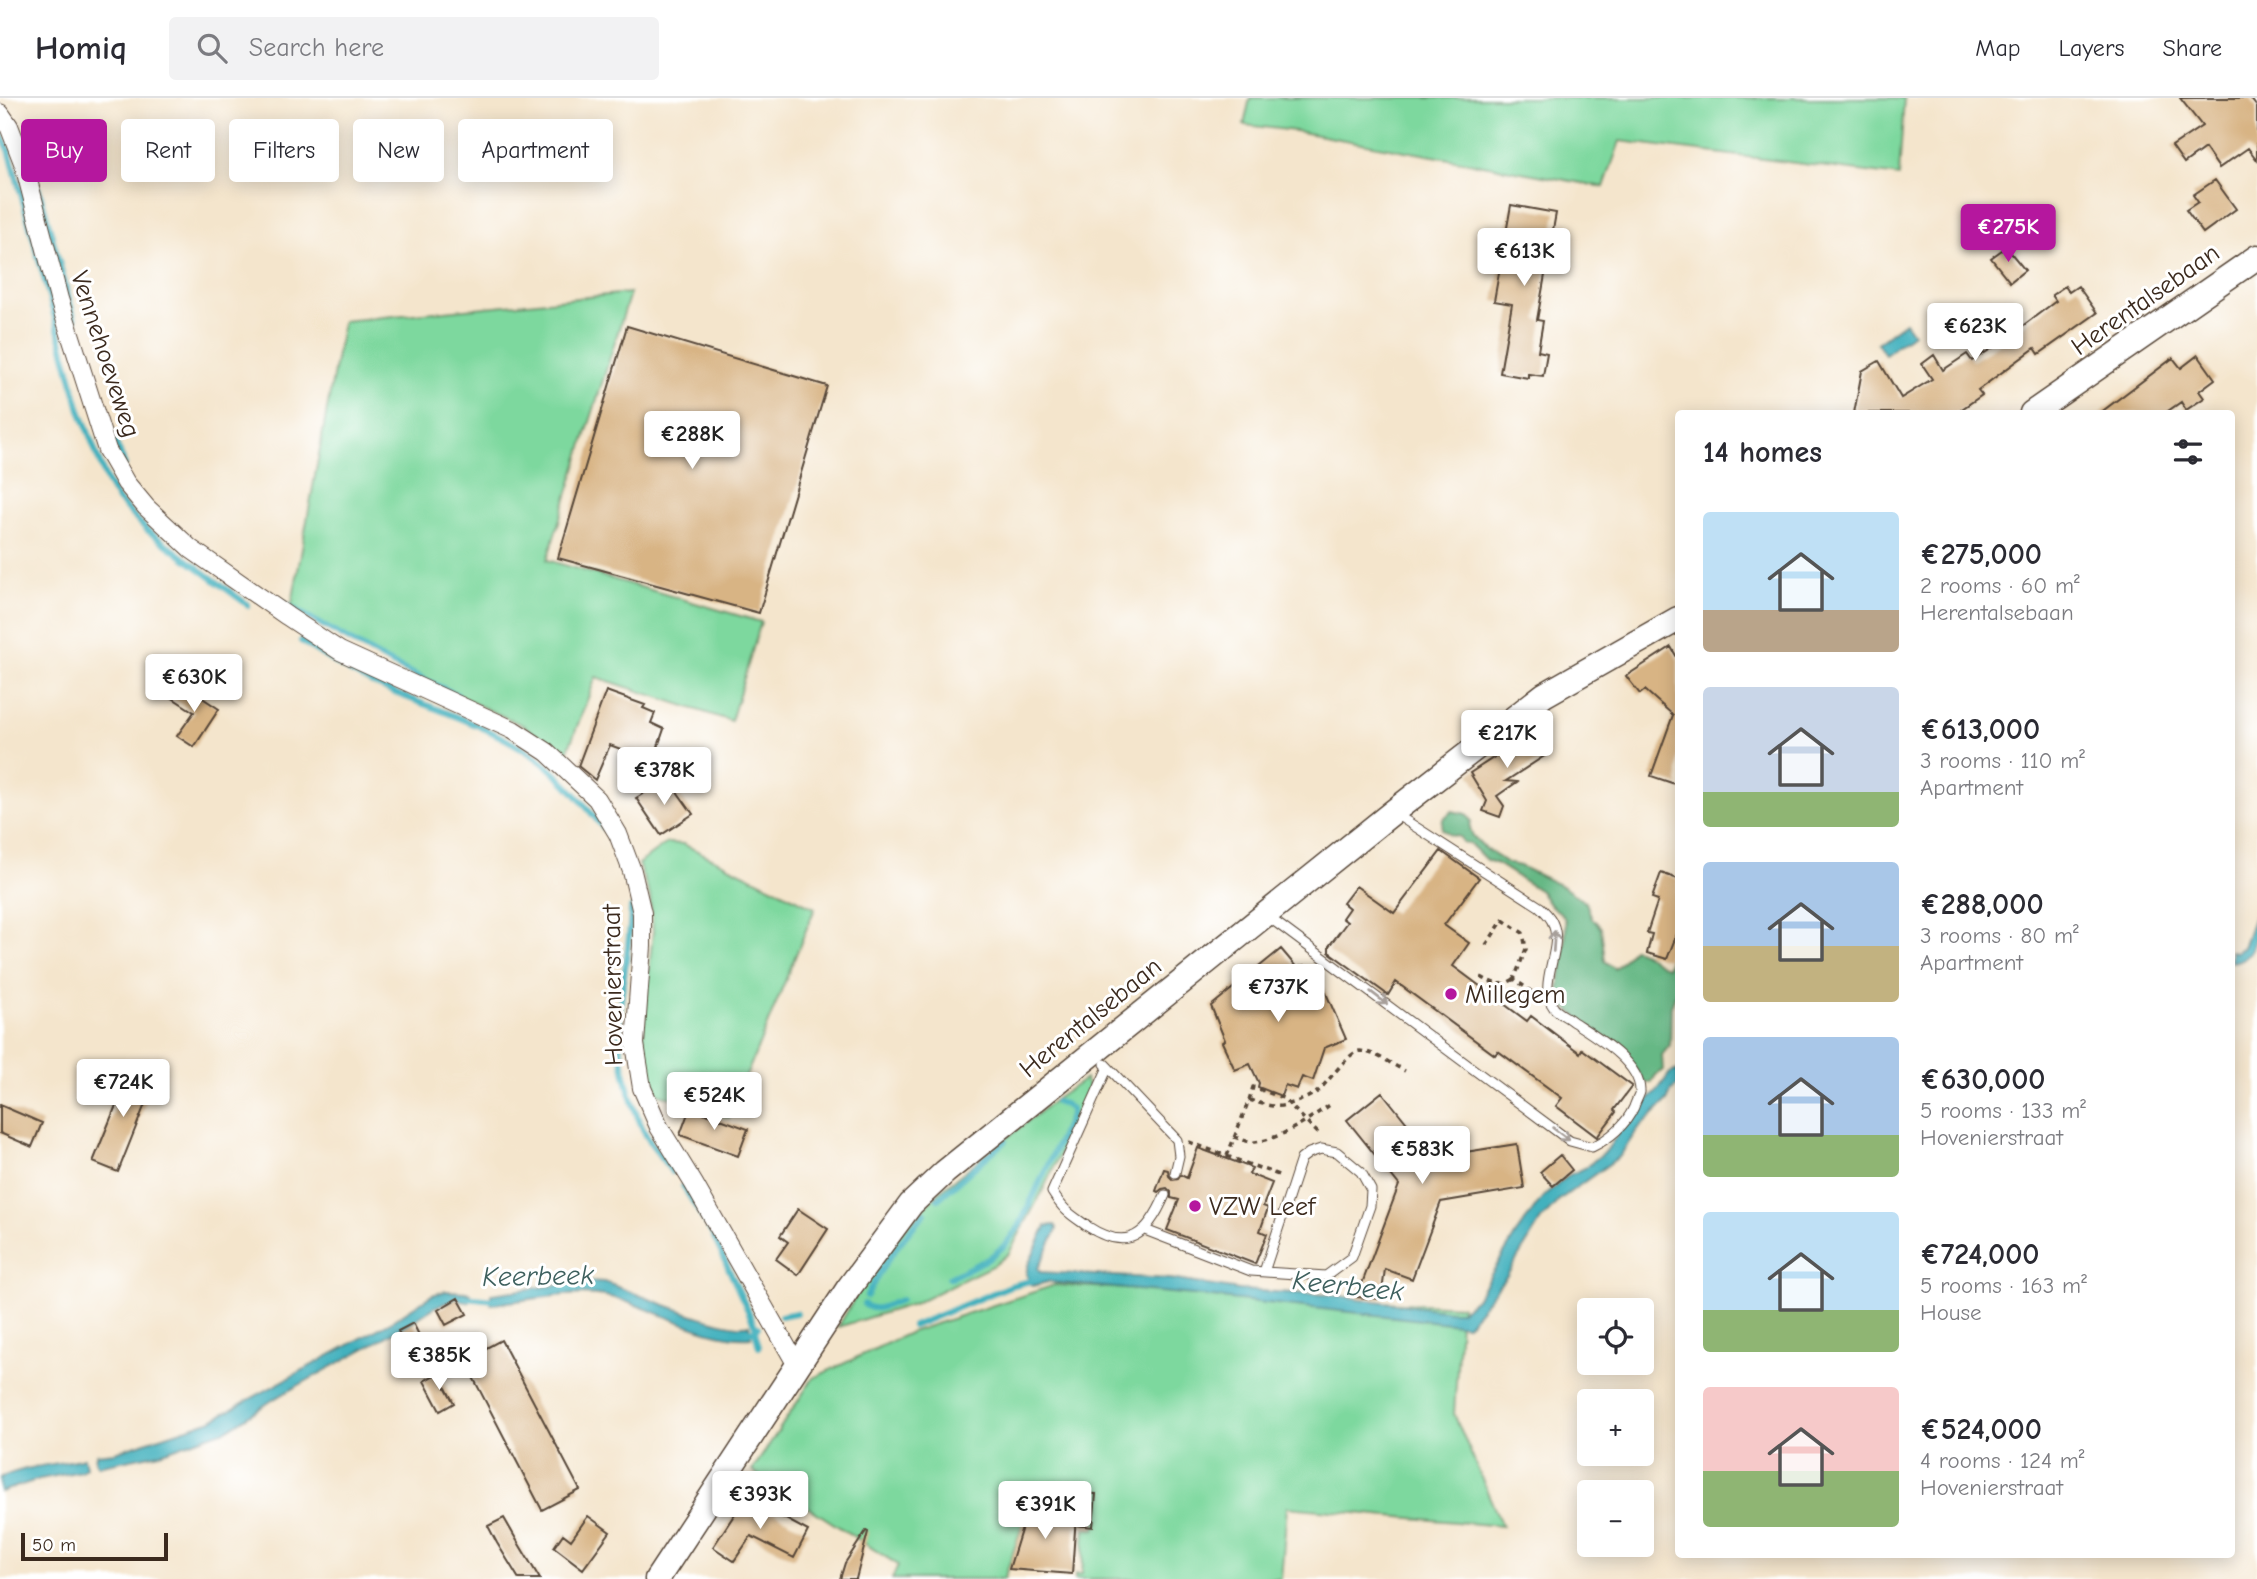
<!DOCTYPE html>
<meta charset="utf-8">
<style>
body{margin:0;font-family:"Comic Neue",sans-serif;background:#f2f2f3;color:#2b2b33;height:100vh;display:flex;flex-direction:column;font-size:26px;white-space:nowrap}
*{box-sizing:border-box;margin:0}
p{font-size:23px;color:#7c7c81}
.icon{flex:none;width:38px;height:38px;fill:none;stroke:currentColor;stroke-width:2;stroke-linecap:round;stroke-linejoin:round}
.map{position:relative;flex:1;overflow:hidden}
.drawer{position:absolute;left:1675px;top:312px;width:560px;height:1148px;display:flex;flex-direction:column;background:#fff;border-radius:7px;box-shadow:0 4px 18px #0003}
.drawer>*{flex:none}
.banner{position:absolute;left:21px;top:21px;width:665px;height:63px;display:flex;gap:14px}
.fabs{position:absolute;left:1577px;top:1200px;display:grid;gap:14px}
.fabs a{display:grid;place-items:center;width:77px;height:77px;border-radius:7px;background:#fff;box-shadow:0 4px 18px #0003;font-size:35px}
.scale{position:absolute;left:21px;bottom:18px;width:147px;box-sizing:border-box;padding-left:7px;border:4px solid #3b2a1e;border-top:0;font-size:19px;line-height:24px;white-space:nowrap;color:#3b2a1e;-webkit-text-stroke:5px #fff;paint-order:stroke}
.price{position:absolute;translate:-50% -60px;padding:0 16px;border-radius:7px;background:#fff;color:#222;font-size:23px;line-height:46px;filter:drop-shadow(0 2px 4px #0008)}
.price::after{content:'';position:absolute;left:50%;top:42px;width:21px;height:16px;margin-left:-10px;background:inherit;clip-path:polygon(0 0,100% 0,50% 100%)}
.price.selected{background:#b5179e;color:#fff}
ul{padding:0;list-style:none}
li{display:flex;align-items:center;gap:21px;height:175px;padding:0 28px}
li span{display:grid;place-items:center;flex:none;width:196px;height:140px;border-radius:7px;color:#555}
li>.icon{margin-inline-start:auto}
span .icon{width:84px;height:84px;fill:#fffc;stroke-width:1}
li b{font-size:30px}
h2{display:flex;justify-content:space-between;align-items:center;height:84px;padding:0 28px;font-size:30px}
.chip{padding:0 24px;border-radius:7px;background:#fff;box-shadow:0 4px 18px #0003;font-size:24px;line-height:63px}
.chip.selected{background:#b5179e;color:#fff}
header{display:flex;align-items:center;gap:42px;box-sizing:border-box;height:98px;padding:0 35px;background:#fff;border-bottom:2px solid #e1e1e2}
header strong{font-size:33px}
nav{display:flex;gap:38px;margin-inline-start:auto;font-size:24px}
.search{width:490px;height:63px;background:#f2f2f3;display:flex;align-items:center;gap:18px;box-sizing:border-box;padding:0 24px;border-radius:7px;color:#7c7c81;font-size:26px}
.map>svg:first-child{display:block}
.green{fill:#7dd89e;stroke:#5c815e;stroke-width:2}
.forest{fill:#66b885;stroke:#507152;stroke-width:2}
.water{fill:#42b1be;stroke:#3e6e6e;stroke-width:2}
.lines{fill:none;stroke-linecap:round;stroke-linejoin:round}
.stream{stroke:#42b1be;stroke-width:6}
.building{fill:#d8b484}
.lane-casing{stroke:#574638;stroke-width:11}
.street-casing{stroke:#574638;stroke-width:20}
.secondary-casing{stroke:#574638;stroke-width:27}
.path{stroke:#574638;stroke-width:3.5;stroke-dasharray:5 5;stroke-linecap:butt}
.lane{stroke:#fff;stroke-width:9}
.street{stroke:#fff;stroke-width:18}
.secondary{stroke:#fff;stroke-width:24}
.oneway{stroke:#a79f9a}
.poi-dot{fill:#b5179e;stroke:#fff;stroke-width:2.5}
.labels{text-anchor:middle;stroke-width:6;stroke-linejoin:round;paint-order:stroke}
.street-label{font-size:26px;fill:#3b2a1e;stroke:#fff}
.poi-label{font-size:26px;fill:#3b2a1e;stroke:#fff;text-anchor:start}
.water-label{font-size:28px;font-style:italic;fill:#3e605e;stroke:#fff}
</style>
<header>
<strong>Homiq</strong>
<div class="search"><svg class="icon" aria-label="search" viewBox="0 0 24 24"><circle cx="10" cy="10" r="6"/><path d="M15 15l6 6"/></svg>Search here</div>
<nav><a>Map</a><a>Layers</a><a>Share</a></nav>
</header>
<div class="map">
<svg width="2257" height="1481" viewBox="0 0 2257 1481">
<rect width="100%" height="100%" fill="#fff"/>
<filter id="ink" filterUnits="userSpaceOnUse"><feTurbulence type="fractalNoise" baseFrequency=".0143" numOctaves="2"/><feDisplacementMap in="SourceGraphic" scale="14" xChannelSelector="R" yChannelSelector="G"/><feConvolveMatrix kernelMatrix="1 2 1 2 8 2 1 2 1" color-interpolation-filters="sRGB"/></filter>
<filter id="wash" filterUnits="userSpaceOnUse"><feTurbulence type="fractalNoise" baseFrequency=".00686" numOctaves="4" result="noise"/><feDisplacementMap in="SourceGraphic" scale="28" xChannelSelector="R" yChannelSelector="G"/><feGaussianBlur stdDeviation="1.57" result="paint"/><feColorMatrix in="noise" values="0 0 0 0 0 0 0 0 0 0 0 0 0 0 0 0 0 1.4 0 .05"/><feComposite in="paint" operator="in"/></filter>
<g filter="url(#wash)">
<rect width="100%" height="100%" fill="#f4e5cc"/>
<path class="green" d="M1250,0H1904L1899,78L1620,43L1604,89L1295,33L1244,27Z
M630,195L547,462L761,524L731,623L596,579L565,660L525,628L434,587L291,511L343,223Z
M667,745L683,746L815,810L729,1020L651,993L643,936L653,833L650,798L638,766Z
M1085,981L1090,992L1043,1092L1009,1155L996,1166L913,1206L838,1229L866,1181L901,1134L940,1093L1057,1000Z
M1055,1187L1461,1208L1454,1316L1502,1428L1287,1409L1281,1481H1075V1476H1082L1085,1430L1095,1431L1098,1397L1035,1389L1004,1481H892L898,1467L752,1373L813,1280L911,1234Z"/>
<path class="forest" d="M1452,713L1466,716L1471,723L1470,730L1473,738L1485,750L1507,765L1520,768L1562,788L1586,805L1592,820L1601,830L1605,863L1615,871L1633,851C1648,853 1650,864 1667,869L1678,840V890L1671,908L1670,947L1662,957L1663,972L1656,977L1651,985H1644C1628,948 1585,929 1558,902C1559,884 1569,835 1565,822C1562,813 1555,812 1549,806C1545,802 1544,797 1540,793L1497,766L1486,762L1470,746L1462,744L1460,739L1450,737L1442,731L1443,721Z"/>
<path class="water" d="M1905,224L1913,235L1885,256L1877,245Z
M2257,810C2257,836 2257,862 2231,864V853L2236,854L2243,849Z
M1678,972V987L1672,992L1667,1003L1637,1032L1620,1058L1559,1102L1541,1122L1506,1179L1467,1227L1193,1197L1048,1184L1032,1188L1026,1176L1028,1167L1046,1128L1055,1127L1057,1130L1056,1134L1038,1170L1040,1174L1170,1181L1239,1192L1332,1197L1450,1213H1461L1476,1201L1516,1136L1542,1100L1569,1077L1585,1070L1607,1052L1632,1015L1655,996L1670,975Z
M587,1183L604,1184C631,1193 728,1235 749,1227L751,1239C708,1243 653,1209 610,1199C574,1191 528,1203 491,1206V1196Z
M446,1193L466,1194L471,1196L468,1204L455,1200V1203L444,1205L435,1209L407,1227L274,1301L228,1331L160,1355L98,1368L95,1363L96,1356L115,1354L212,1322L389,1225L432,1197Z
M84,1360L86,1369L81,1373L40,1381L0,1394V1380C27,1367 56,1367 84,1360Z"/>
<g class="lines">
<path class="stream" d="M0,34L9,52L80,312L107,384L117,401L147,432L248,507
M26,46L30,60
M39,91L75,222
M108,326L125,367
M278,502L388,564L457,597
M301,543C330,563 362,582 395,595C441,613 490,629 532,657C560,676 582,703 603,730
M631,810C630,847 622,882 620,918C618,954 627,997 642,1029C649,1046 662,1060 672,1074
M683,1088L713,1137L756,1230
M938,1101L1005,1043
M949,1180L988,1161L1004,1148L1019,1129L1071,1017V1011L1064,1006L1056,1004
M867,1198C882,1166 902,1141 925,1115
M462,1199L496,1202
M864,1206C875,1216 888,1206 901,1202
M781,1218L796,1215
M913,1228L1010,1188L1034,1182
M755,1233L759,1249
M745,1234L755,1233L758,1229"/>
</g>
<g id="blocks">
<path class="building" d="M2180,0H2250L2257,9V62L2248,50L2219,70L2205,50L2184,65L2172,48L2202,28Z
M2215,82L2236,111L2203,135L2186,112L2198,104L2193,97Z
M1511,107L1556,115L1537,222L1543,223L1538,253L1547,255L1543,278L1528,276V280L1500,275L1512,206L1494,203Z
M2006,149L2025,172L2010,184L1991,160Z
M2065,188L2069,194L2078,188L2097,215L2039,256L2035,250L1978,292L1982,297L1956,315H1854L1862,273L1879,263L1901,300L1932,281L1922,266L1934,257L1943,272L1967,256L1972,263L2002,244L1995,233L2015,220L2021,229L2056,203L2052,197Z
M627,228L827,288L759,515L558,460Z
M2198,257L2215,281L2199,293L2204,300L2186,312L2181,304L2165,315H2100L2173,260L2181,270Z
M1671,549L1678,561V687L1651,678L1673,617L1645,592L1640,596L1626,578Z
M180,585L219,611L194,649L177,638L194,614L171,599Z
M606,593L645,607L643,610L655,615L651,625L664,631L653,663L610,647L595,682L578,668Z
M1530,636H1536L1549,655L1506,683L1517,684L1497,698L1504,708L1500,719L1483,713L1487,703L1470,675Z
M668,681L693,716L661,737L636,700Z
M1441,753L1479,780L1444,827L1469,845L1453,868L1527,923L1531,918L1580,955L1582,951L1632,988L1614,1012L1616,1014L1597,1039L1556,1008L1562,1000L1498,953L1495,957L1396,884L1388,897L1329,854V848L1347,824L1342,820L1349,810L1343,805L1356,788L1394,815Z
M1661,775L1678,781V833L1667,861L1647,855L1652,836L1647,835L1658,802L1652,800Z
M1281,851L1297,870L1304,867L1314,889L1322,886L1346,941L1324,950L1313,983L1302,979L1297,991L1285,987L1281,998L1258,989L1259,985L1250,966L1235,972L1222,944L1225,942L1211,908Z
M121,972L153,986L118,1074L93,1064L117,1005L109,1001Z
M1382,994L1434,1059L1517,1046L1524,1090L1441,1104L1412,1181L1385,1171L1381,1201L1357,1199L1399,1087L1347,1022Z
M0,1007L42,1025L32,1049L0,1035Z
M690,1010L748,1031L738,1058L680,1037Z
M1198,1050L1252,1070L1249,1076L1272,1085L1263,1108L1268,1110L1260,1133L1267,1136L1255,1166L1167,1132L1179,1102L1171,1100V1094L1167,1090L1162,1091L1158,1094L1156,1093L1164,1071L1168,1072L1169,1078L1173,1082L1178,1081L1181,1077L1187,1080Z
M1560,1057L1572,1072L1553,1088L1540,1074Z
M798,1111L828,1131L798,1177L776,1161L788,1144L780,1138Z
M458,1200L467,1216L446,1227L438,1212Z
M413,1225L421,1241L406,1250L398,1233Z
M501,1242L580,1392L542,1412L464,1262Z
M438,1275L454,1305L440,1313L424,1283Z
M1078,1395L1096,1396L1093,1429L1076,1427Z
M746,1399L772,1416L773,1414L808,1433L794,1460L751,1438L734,1463L713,1449Z
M1031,1400L1046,1401L1045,1415L1076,1417L1072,1476L1009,1471Z
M588,1418L610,1434L583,1471L554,1449L563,1436L571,1442Z
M504,1420L516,1441L540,1481H519L497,1445L488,1428Z
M866,1433L868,1434L856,1481H840L845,1465Z"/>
</g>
</g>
<g filter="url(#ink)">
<use href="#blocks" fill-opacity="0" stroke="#574638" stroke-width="2"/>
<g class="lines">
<defs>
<path id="lane" d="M1266,817L1570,1043L1592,1049C1609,1041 1626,1027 1634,1009C1635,1005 1639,998 1640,994C1641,964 1593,937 1572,923C1567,919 1558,915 1554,910C1536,886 1564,851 1553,826C1551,819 1545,814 1540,809L1394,715
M1105,966L1177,1042L1179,1058L1175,1075
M1108,969L1052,1094C1064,1113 1070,1116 1087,1128C1128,1155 1148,1137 1165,1097
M1145,1132L1251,1173L1326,1178L1352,1159L1370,1108L1371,1092L1361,1074L1337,1054L1321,1051L1309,1055L1301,1061L1264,1174"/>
<path id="street" d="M0,15L9,28L24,67L59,201L107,352L126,385L146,409L191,451L287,518L340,553L513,632L547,654L597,701L618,736L632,773L642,815V848L635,946L642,990L659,1029L694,1086L798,1269"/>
<path id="secondary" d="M2032,315L2257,159
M657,1481L848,1191L911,1106L945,1074L1393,714L1544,597L1678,521"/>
</defs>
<use href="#lane" class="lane-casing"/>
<use href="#street" class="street-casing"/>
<use href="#secondary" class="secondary-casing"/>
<path class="path" d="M1486,847L1503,822L1523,835L1526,851L1514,881L1536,897
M1481,879C1494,886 1501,889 1514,881
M1249,1002L1253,989L1283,1000L1321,1038
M1234,1039C1241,1041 1249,1045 1255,1044C1282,1041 1308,1021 1330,1007
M1189,1044L1281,1078
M1227,1058L1249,1002C1260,1005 1270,1009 1281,1008C1292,1006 1308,1000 1317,994C1327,986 1349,953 1360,953C1375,954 1391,966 1405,973"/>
<use href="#lane" class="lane"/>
<use href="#street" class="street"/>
<use href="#secondary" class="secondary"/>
</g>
<defs><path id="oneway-shaft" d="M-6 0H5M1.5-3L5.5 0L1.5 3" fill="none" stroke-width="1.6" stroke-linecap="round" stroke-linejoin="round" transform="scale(1.75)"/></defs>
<g class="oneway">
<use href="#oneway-shaft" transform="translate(1554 843) rotate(-86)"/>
<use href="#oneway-shaft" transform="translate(1379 900) rotate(37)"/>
<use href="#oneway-shaft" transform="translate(1561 1036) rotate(37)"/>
</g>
</g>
<g class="poi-dot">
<circle cx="1451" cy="896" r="7"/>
<circle cx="1195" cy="1108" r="7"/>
</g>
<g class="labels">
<g class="street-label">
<text transform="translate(2145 201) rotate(-35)" y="9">Herentalsebaan</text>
<text transform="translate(106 256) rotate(72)" y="9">Vennehoeveweg</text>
<text transform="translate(612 887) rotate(-91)" y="9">Hovenierstraat</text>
<text transform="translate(1090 919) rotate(-39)" y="9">Herentalsebaan</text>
</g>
<g class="poi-label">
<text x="1465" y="905">Millegem</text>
<text x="1209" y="1117">VZW Leef</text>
</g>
<g class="water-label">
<text transform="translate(538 1177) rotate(-1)" y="10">Keerbeek</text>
<text transform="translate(1348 1187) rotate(6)" y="10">Keerbeek</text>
</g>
</g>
</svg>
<div class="fabs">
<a><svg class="icon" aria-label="locate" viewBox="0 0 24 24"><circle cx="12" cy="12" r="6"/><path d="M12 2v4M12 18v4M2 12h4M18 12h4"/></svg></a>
<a>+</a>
<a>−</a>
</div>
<div class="scale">50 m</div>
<b class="price selected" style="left:2008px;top:166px">€275K</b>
<b class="price" style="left:1524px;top:190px">€613K</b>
<b class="price" style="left:1975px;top:265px">€623K</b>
<b class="price" style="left:692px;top:373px">€288K</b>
<b class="price" style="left:194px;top:616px">€630K</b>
<b class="price" style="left:1507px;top:672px">€217K</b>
<b class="price" style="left:664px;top:709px">€378K</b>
<b class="price" style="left:1278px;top:926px">€737K</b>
<b class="price" style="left:123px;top:1021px">€724K</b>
<b class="price" style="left:714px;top:1034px">€524K</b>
<b class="price" style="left:1422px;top:1088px">€583K</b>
<b class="price" style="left:439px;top:1294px">€385K</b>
<b class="price" style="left:760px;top:1433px">€393K</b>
<b class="price" style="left:1045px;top:1443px">€391K</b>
<div class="banner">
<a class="chip selected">Buy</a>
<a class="chip">Rent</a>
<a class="chip">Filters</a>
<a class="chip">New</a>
<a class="chip">Apartment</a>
</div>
<section class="drawer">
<h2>14 homes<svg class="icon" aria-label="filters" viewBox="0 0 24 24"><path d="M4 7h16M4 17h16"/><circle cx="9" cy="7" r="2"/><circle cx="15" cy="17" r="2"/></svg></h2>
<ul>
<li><span style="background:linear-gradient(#bfe0f5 70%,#b9a48a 0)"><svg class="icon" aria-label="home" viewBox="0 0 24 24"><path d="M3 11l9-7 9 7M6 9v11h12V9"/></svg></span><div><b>€275,000</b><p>2 rooms · 60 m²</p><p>Herentalsebaan</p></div></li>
<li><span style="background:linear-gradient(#c9d6e8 75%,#8fb573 0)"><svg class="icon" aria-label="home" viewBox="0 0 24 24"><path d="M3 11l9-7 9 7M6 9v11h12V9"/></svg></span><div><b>€613,000</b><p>3 rooms · 110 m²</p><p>Apartment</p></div></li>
<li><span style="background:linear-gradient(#a9c7e8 60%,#c2b280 0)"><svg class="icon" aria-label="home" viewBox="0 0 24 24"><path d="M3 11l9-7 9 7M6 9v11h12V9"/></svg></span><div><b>€288,000</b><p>3 rooms · 80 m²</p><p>Apartment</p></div></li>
<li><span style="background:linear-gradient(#a9c7e8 70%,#8fb573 0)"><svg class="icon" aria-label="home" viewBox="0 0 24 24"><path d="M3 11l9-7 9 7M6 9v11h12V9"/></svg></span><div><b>€630,000</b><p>5 rooms · 133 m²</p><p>Hovenierstraat</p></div></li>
<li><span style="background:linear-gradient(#bfe0f5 70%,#8fb573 0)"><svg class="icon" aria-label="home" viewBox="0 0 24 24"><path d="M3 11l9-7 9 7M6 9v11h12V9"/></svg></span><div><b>€724,000</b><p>5 rooms · 163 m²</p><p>House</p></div></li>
<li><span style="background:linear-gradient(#f6c9c9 60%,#8fb573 0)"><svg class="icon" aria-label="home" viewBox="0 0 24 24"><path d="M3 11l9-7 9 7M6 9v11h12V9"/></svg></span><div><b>€524,000</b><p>4 rooms · 124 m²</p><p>Hovenierstraat</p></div></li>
</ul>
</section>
</div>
